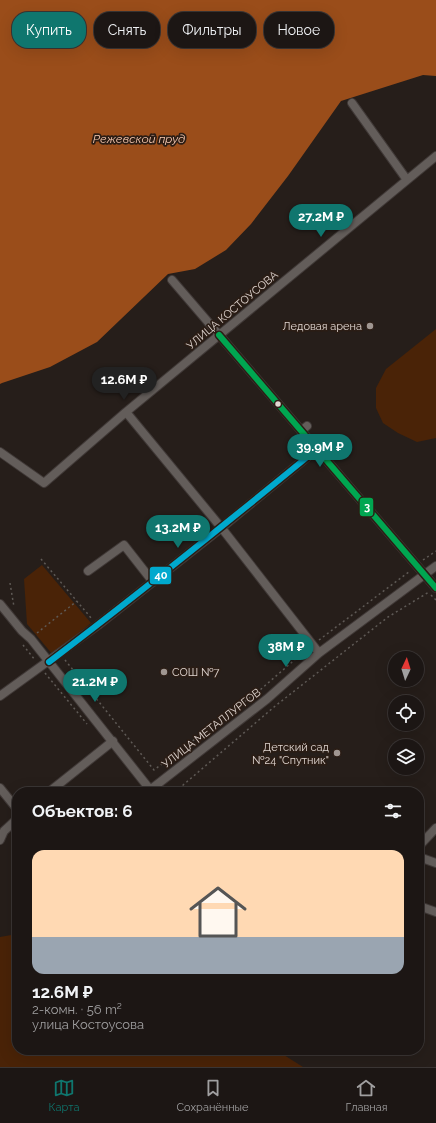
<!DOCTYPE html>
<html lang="ru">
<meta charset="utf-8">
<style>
body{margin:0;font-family:Raleway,sans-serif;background:#292322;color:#f1f3f6;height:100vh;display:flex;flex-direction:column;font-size:15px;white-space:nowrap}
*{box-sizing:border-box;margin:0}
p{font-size:13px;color:#a09fa0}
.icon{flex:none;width:22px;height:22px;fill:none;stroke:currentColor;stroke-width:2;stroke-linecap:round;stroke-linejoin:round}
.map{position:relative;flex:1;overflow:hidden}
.panel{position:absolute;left:12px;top:787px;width:412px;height:268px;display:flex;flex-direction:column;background:#1c1614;border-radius:16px;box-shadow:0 4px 16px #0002,0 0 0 1px #3a3534}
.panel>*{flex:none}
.banner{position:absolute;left:12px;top:12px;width:412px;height:36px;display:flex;gap:8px}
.needle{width:26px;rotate:4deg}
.buttons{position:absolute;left:388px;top:651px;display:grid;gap:8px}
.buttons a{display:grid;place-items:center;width:36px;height:36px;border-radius:50%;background:#1c1614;box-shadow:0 4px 16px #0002,0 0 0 1px #3a3534;font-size:20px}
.price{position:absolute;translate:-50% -34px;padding:0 9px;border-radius:14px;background:#0f766e;color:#fff;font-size:13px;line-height:26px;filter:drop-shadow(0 1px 2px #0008)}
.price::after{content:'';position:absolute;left:50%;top:24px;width:12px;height:9px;margin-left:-6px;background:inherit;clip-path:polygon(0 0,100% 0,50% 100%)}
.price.selected{background:#222;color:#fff}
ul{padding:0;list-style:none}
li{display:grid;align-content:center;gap:8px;height:212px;padding:0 20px}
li+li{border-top:1px solid #3a3534}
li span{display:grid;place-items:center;height:124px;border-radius:12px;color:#555}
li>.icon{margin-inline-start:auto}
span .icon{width:72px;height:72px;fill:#fffc;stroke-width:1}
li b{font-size:17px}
h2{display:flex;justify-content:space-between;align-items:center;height:48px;padding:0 20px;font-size:17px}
.pill{padding:0 14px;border-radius:16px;background:#1c1614;box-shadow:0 4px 16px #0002,0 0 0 1px #3a3534;font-size:14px;line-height:36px}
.pill.selected{background:#0f766e;color:#fff}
.tabs{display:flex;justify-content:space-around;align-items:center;height:56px;border-top:1px solid #3a3534;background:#1c1614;font-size:11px;color:#a09fa0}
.tabs a{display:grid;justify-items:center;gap:2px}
.tabs .selected{color:#0f766e}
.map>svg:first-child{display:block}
.green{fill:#4a2307}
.water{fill:#9a4d1a}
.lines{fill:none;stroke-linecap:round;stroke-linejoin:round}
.minor-casing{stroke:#403937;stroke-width:10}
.path{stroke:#5f5a56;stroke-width:1.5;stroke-dasharray:2 3;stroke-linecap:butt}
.minor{stroke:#635d5a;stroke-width:8}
.bus-1-casing{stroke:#2b1d15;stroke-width:9}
.bus-2-casing{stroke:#2b1d15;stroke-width:9}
.bus-1{stroke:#00a651;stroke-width:6}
.bus-2{stroke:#00a9ce;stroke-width:6}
.poi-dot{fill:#9f9691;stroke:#2b1d15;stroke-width:1.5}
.bus-dot{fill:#e0d6d1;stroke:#2b1d15;stroke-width:1.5}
.labels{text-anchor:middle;stroke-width:3.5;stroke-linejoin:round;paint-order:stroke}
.street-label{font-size:11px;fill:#e0d6d1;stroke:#2b1d15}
.poi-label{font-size:11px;fill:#e0d6d1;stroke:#2b1d15;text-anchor:end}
.water-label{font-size:12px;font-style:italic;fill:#f8c9b0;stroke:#2b1d15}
.line-badge{stroke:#2b1d15;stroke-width:1.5}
.badge-label{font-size:11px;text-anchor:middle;font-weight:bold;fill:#fff}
</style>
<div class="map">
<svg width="436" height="1067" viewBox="0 0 436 1067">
<rect width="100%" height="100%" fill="#261e1a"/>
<path class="green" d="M436,329V438L417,442L398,433L383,423L376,408V388L386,369Z
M42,565L91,623L53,655L27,624L24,579Z
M17,934V1050H276L303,1067H0V937Z"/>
<path class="water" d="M0,0H436V76L423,75L341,101L288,176L251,224L226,250L195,269L168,274L97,342L50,367L2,383L0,384Z"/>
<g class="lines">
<defs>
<path id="minor" d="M352,103L407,180
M172,280L436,588
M126,412L224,531L319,653
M301,431L307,426
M0,452L44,483L126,412L436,156
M88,571L124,545L153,582
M0,604L22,631L31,639L152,792
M0,696L98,625L221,528L317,449
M0,788L17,809
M150,790L267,699L319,653L436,566
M49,792L113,741
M0,840L4,831L17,819
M419,846L436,828
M419,857L436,863
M419,906L436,912"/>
</defs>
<use href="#minor" class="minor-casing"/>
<path class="path" d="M41,559L92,619
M423,560L436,551
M10,583L14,607
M431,595L436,600
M37,633L77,601
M319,640L410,571
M23,645L35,660
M65,660L154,770L260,690L307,649
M45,673L87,724
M175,792L274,707L388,617L429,592"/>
<use href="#minor" class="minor"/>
<defs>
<path id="bus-1" d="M219,335L436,588"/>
<path id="bus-2" d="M49,662C140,593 228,522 317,449"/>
</defs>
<use href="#bus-1" class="bus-1-casing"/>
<use href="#bus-2" class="bus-2-casing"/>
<use href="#bus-1" class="bus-1"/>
<use href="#bus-2" class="bus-2"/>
</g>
<g class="poi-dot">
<circle cx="370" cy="326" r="4"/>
<circle cx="164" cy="672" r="4"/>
<circle cx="337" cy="753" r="4"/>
</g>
<circle class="bus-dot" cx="278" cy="404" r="3.5"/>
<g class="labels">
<g class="street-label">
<text transform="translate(232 310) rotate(-40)" y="4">УЛИЦА КОСТОУСОВА</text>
<text transform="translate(211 728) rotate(-38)" y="4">УЛИЦА МЕТАЛЛУРГОВ</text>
</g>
<g class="poi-label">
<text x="362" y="330">Ледовая арена</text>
<text x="172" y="676" text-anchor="start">СОШ №7</text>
<text x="329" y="751">Детский сад<tspan x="329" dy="13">№24 "Спутник"</tspan></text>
</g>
<g class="water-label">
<text x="139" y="143">Режевской пруд</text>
</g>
</g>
<g class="line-badge">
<rect x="359" y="497" width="15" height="20" rx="4" fill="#00a651"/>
<rect x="149" y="566" width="23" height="19" rx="4" fill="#00a9ce"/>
</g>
<g class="badge-label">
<text x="367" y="511">3</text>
<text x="161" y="579">40</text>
</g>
</svg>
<div class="buttons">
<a><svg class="needle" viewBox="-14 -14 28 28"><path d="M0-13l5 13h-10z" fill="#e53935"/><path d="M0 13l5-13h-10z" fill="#a09fa0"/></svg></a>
<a><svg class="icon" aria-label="locate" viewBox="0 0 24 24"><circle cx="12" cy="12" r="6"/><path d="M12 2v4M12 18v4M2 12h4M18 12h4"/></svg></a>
<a><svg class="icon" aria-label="layers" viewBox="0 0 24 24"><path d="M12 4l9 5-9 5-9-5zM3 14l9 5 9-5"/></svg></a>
</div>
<b class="price" style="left:321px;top:238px">27.2M ₽</b>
<b class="price selected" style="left:124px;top:401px">12.6M ₽</b>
<b class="price" style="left:320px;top:468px">39.9M ₽</b>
<b class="price" style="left:178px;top:549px">13.2M ₽</b>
<b class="price" style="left:286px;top:668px">38M ₽</b>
<b class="price" style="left:95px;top:703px">21.2M ₽</b>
<div class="banner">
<a class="pill selected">Купить</a>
<a class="pill">Снять</a>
<a class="pill">Фильтры</a>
<a class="pill">Новое</a>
</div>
<section class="panel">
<h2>Объектов: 6<svg class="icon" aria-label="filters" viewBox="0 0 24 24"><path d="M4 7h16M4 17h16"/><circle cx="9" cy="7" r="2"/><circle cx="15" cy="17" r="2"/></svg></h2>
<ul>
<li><span style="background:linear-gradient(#ffd9b3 70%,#9aa5b1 0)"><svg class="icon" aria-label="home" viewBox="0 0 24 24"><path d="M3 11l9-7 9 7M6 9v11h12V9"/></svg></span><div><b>12.6M ₽</b><p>2-комн. · 56 m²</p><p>улица Костоусова</p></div></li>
</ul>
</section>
</div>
<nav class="tabs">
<a class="selected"><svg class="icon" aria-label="map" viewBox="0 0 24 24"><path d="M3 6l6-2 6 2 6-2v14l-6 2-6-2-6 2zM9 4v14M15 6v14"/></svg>Карта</a>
<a><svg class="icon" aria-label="saved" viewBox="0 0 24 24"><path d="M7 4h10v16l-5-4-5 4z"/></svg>Сохранённые</a>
<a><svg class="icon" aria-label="home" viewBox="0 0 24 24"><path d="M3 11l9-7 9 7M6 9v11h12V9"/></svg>Главная</a>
</nav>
